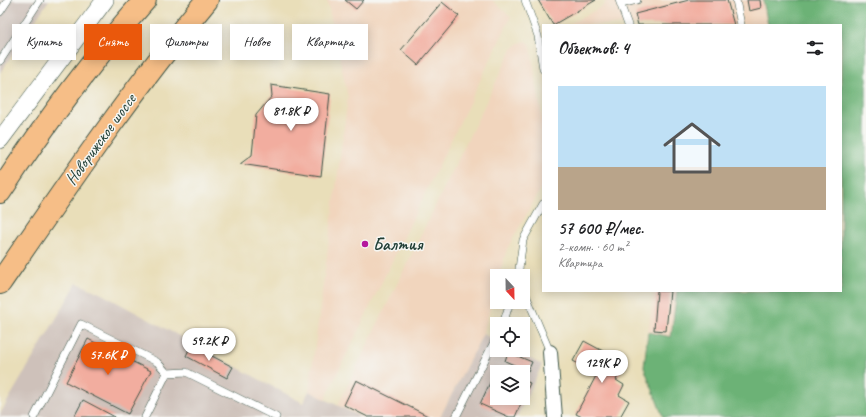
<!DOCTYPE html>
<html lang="ru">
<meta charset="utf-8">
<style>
body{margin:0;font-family:Caveat,sans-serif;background:#f2f2f2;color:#202124;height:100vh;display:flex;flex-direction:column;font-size:15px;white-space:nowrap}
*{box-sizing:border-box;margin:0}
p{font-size:13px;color:#757577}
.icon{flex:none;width:22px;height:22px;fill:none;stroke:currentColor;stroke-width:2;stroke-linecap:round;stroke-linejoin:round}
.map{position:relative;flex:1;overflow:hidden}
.drawer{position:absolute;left:542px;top:24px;width:300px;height:268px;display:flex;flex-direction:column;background:#fff;border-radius:0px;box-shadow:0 2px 10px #0003}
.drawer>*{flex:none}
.top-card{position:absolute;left:12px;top:24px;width:380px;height:36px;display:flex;gap:8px}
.needle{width:26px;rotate:158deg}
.buttons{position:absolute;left:490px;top:269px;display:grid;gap:8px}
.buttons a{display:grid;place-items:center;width:40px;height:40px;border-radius:0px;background:#fff;box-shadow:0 2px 10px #0003;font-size:20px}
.price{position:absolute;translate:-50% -34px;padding:0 9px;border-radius:14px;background:#fff;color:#222;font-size:13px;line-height:26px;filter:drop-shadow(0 1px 2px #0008)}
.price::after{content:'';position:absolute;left:50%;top:24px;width:12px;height:9px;margin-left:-6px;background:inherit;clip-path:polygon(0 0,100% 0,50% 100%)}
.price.on{background:#ea580c;color:#fff}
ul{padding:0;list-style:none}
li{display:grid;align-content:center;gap:8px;height:212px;padding:0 16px}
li+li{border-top:1px solid #e0e0e0}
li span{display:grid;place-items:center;height:124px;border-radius:0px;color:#555}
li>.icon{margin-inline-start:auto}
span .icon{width:72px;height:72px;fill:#fffc;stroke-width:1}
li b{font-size:17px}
h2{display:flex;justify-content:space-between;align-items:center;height:48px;padding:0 16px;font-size:17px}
.pill{padding:0 14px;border-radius:0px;background:#fff;box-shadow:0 2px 10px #0003;font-size:14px;line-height:36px}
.pill.on{background:#ea580c;color:#fff}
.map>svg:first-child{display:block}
.built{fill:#f1d5bd}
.industrial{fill:#cec1ba;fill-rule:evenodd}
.forest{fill:#6cb276;stroke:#467855}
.building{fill:#f2ad9f}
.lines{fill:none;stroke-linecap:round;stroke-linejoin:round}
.service-casing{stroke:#3d5548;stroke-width:8}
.minor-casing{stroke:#3d5548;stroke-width:16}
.tertiary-casing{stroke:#3d5548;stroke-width:18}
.motorway-casing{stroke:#3d5548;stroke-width:24}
.service{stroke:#fff;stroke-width:7}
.minor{stroke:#fff;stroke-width:14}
.tertiary{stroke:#fff;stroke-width:17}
.motorway{stroke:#f6be87;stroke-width:22}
.poi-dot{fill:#b5179e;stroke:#f6f6f2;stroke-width:1.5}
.labels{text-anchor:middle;stroke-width:3;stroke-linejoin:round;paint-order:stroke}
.street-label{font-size:17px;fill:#1f3d34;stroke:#f6f6f2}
.poi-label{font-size:17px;font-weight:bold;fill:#1f3d34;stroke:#f6f6f2;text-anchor:start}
</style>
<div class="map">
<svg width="866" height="417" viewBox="0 0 866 417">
<rect width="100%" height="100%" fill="#f6f6f2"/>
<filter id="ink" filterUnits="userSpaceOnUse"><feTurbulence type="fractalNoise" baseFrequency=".025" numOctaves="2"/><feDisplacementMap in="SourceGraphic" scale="8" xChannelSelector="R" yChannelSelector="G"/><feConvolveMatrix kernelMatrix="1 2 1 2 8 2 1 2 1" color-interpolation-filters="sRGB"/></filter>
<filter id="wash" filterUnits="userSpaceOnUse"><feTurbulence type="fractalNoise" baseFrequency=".012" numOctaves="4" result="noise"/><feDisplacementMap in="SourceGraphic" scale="16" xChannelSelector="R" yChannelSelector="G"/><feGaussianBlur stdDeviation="0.9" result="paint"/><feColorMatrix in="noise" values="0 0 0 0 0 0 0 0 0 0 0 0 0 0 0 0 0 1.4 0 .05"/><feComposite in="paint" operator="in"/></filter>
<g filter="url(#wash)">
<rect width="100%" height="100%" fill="#e9deb9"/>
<path class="built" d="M327,0H492L511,17L325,399L309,391L348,97Z
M607,0H763L768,24L568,25L603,6Z
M526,41L530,44L543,123V185L507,249L499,276H497V283L483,334L440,417H361L338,405L512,49L519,43Z
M654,291H677L671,337L648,332Z"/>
<path class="industrial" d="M0,0H49L0,73Z
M77,283L98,292L303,403L309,391L361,417H0V414Z
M483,334L497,341V350H514L542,365L517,417H440ZM497,372H523V398H497Z"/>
<path class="forest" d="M763,0H866V417H663L644,367L648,332L671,337L677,291H841V25H768Z"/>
<g id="blocks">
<path class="building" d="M345,0H364L356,9Z
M538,0H596L553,25Z
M689,0H727L734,25H638L635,14Z
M747,0H760L761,8L749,11Z
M442,2L459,16L418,65L401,50Z
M271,85L330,94L321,176L240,164L252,155L256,115L272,96Z
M657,291H670L666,331L654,330Z
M88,339L151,371L128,414L66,382Z
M584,341L625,363L616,380L624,385L619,395L629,401L620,417H582L576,414L597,374L573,361Z
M191,345L233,367L227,378L186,356Z
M508,352L532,362L528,371L505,361Z
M497,368L507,372H497V398H523V380L530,383L515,417H509L480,404Z
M356,380L430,417H368L344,405Z
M83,400L115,417H74Z"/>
</g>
</g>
<g filter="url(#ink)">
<use href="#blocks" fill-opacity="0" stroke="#3d5548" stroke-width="1"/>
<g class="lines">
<defs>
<path id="service" d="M525,0L538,36L543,69
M619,0L628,25
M736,0L741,25
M621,4L637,0
M0,12L8,0
M0,61L40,0
M518,276L523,240L543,204
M523,288L550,352
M503,324L510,302
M34,417L81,324L157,362L167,373
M145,417L167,373L186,372L276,417
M456,417L497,336"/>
<path id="minor" d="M550,352L555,417"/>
<path id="tertiary" d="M0,140L105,0"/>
<path id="motorway" d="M0,192C44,125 92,60 145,0
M0,283C66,187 132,90 207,0"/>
</defs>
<use href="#service" class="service-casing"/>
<use href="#minor" class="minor-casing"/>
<use href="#tertiary" class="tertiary-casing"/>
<use href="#motorway" class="motorway-casing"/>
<use href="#service" class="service"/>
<use href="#minor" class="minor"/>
<use href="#tertiary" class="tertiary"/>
<use href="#motorway" class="motorway"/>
</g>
</g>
<circle class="poi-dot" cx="365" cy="244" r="4"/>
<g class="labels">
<g class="street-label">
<text transform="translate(100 139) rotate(-54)" y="6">Новорижское шоссе</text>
</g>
<g class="poi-label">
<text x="373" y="250">Балтия</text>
</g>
</g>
</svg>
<div class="buttons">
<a><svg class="needle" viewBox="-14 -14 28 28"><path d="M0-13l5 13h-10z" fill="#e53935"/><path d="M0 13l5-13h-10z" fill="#757577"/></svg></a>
<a><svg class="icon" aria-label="locate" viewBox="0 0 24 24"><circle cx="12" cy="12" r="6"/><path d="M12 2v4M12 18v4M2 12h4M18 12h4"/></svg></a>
<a><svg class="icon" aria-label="layers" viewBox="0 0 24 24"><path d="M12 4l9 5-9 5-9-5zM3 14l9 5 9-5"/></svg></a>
</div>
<b class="price" style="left:291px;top:132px">81.8K ₽</b>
<b class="price" style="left:209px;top:362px">59.2K ₽</b>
<b class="price on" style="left:108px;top:376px">57.6K ₽</b>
<b class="price" style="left:602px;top:384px">129K ₽</b>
<div class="top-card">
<a class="pill">Купить</a>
<a class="pill on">Снять</a>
<a class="pill">Фильтры</a>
<a class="pill">Новое</a>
<a class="pill">Квартира</a>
</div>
<section class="drawer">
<h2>Объектов: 4<svg class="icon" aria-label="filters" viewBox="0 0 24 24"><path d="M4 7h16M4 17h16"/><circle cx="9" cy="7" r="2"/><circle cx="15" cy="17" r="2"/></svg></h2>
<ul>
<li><span style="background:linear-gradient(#bfe0f5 65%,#b9a48a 0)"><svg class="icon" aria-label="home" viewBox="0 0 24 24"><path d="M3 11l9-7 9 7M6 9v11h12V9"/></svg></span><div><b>57 600 ₽/мес.</b><p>2-комн. · 60 m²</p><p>Квартира</p></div></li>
</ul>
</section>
</div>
